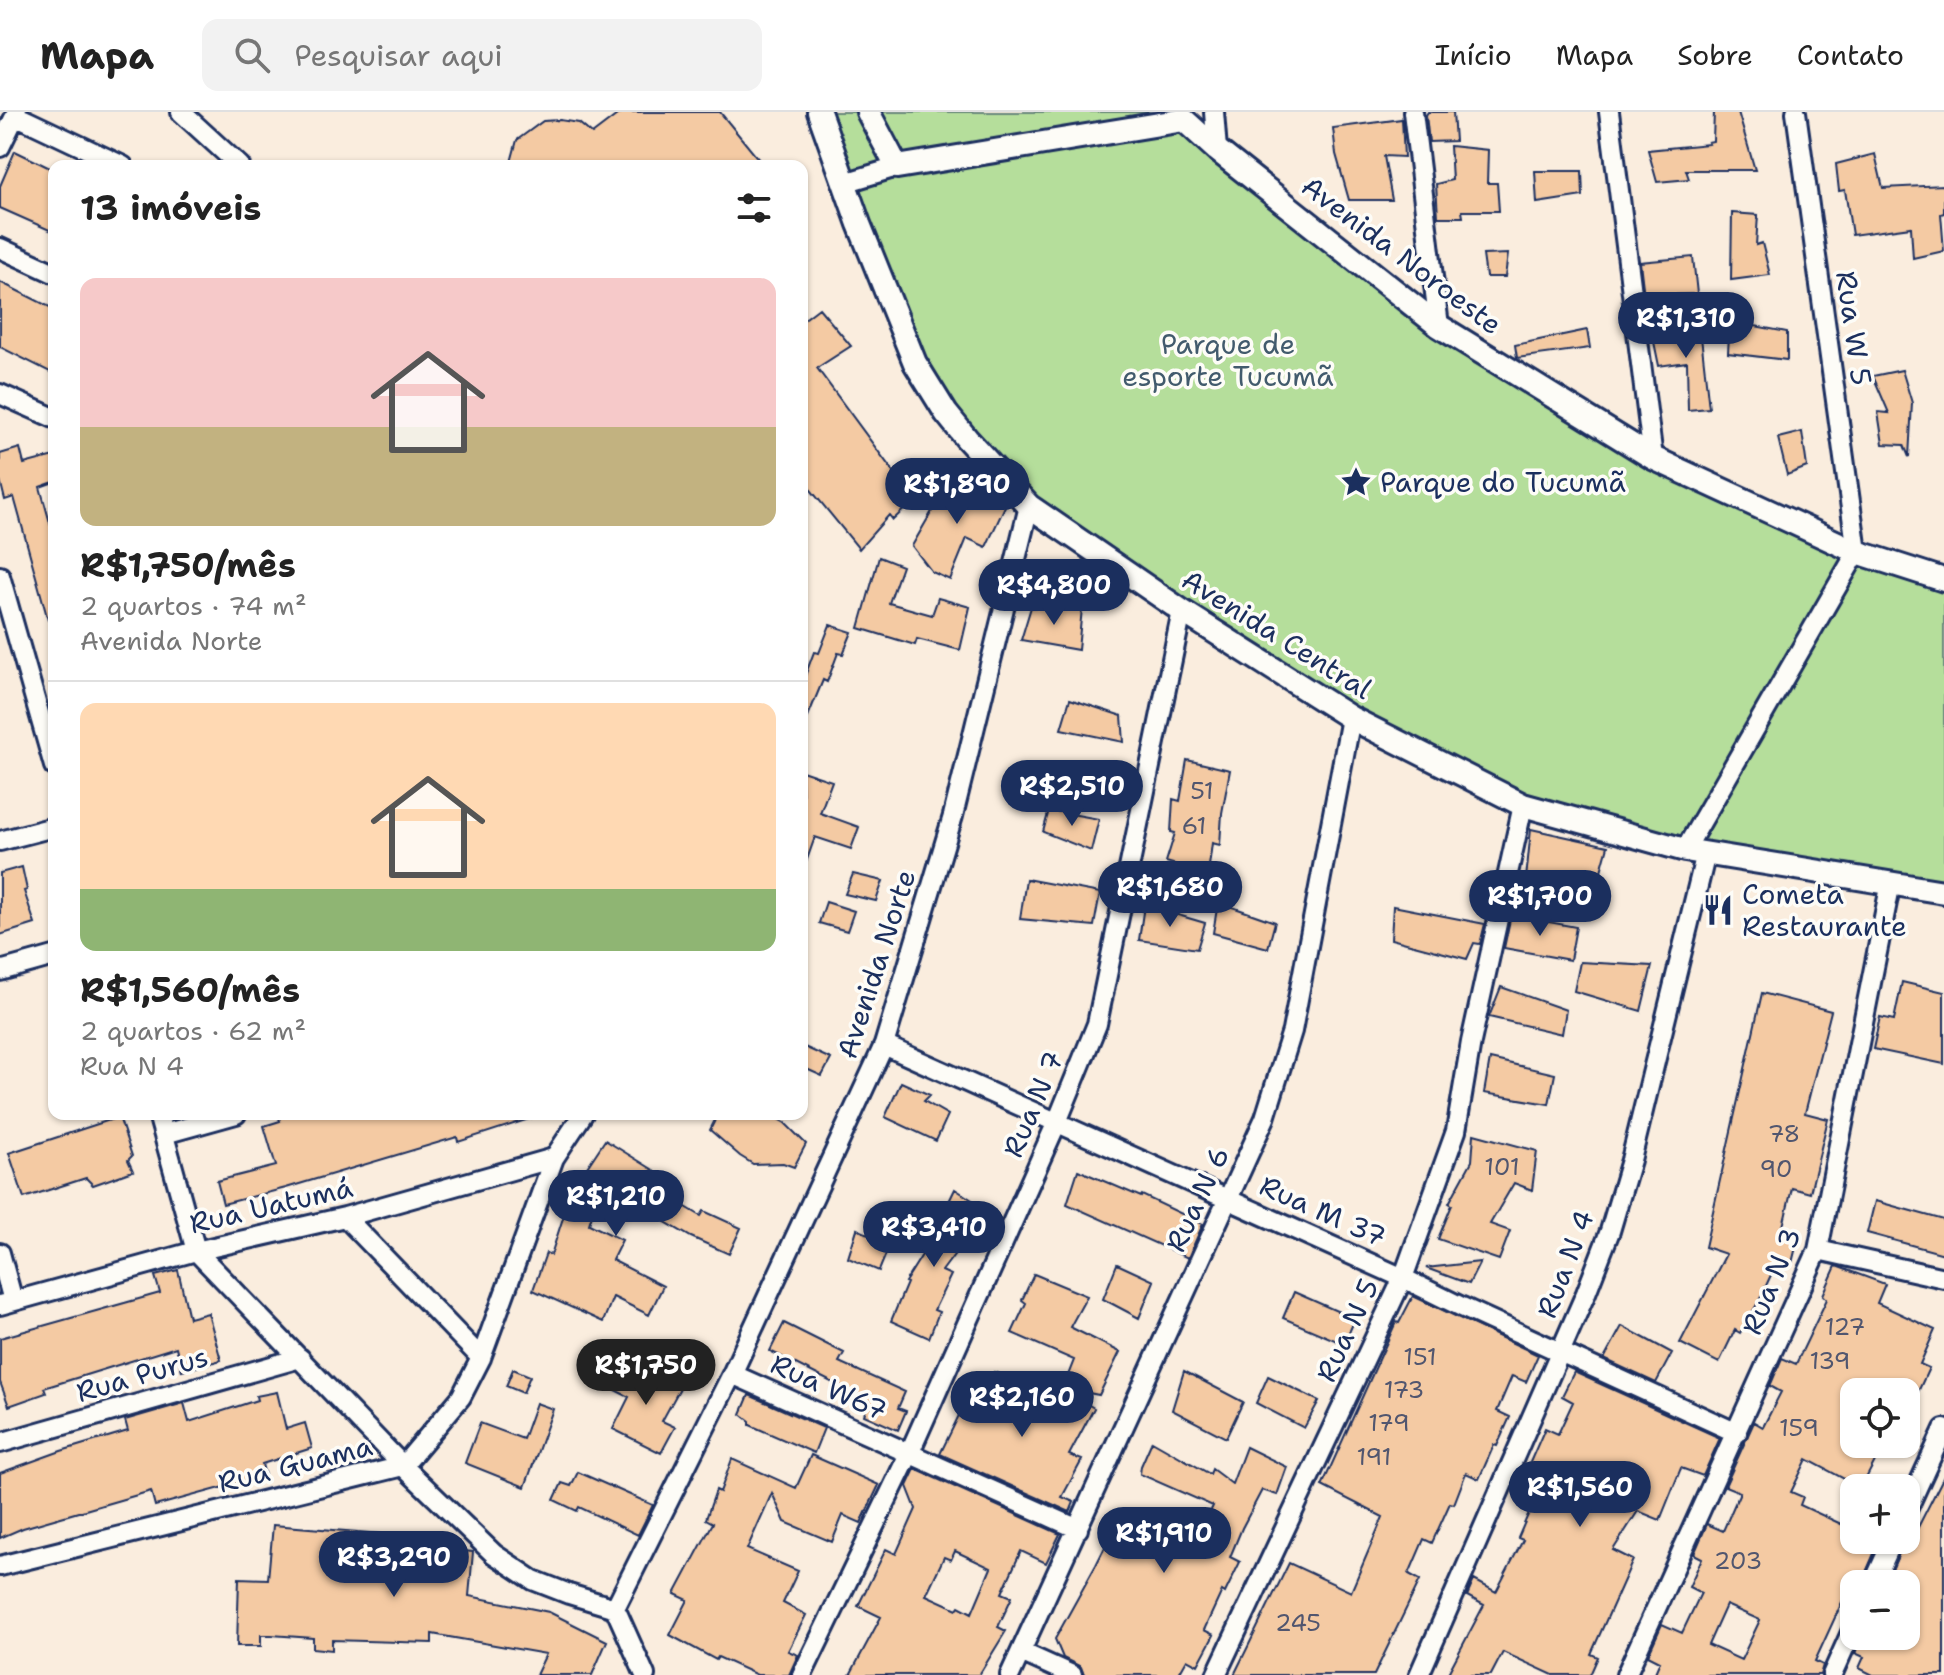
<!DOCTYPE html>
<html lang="pt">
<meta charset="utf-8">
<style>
body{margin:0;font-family:"Shantell Sans",sans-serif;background:#f2f2f2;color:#222;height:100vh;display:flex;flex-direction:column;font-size:30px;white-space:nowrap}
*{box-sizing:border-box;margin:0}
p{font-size:26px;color:#767676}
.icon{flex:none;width:44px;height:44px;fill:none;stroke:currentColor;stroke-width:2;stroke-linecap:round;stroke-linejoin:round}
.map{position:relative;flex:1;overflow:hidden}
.side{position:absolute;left:48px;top:48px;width:760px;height:960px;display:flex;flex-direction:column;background:#fff;border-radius:16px;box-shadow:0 2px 6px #0004}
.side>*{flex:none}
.controls{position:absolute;left:1840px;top:1266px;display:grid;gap:16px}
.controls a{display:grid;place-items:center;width:80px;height:80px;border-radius:16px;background:#fff;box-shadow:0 2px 6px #0004;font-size:40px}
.price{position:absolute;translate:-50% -68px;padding:0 18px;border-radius:28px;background:#1b2f5e;color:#fff;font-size:26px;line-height:52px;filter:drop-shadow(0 2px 4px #0008)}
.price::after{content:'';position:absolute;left:50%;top:48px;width:24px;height:18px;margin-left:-12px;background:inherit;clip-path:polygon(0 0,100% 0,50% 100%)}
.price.selected{background:#222;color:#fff}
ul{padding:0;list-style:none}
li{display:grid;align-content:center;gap:16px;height:424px;padding:0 32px}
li+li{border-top:2px solid #e0e0e0}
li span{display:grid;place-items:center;height:248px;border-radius:16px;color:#555}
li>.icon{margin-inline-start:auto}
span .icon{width:144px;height:144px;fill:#fffc;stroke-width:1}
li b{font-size:34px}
h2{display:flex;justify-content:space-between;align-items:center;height:96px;padding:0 32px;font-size:34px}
header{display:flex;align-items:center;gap:48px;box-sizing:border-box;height:112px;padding:0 40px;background:#fff;border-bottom:2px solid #e0e0e0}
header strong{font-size:38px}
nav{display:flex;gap:44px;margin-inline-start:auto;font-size:28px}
.search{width:560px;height:72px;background:#f2f2f2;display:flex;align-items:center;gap:20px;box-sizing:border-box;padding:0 28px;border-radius:16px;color:#767676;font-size:30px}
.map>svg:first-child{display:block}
.green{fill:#b5de9b;stroke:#68867c;stroke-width:2}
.building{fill:#f4caa3;stroke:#1b2f5e;stroke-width:2;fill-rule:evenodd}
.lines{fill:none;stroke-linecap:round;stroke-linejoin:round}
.minor-casing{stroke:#1b2f5e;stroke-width:24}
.tertiary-casing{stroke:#1b2f5e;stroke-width:28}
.minor{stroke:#fdfcf7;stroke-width:18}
.tertiary{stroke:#fdfcf7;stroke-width:22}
.labels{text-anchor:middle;stroke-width:7;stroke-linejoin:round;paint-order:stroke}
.number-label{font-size:24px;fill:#51566f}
.street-label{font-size:28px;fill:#1b2f5e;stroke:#fdfcf7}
.park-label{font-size:28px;fill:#425b6d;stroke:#fdfcf7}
.poi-label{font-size:28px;fill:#1b2f5e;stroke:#fdfcf7;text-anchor:start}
</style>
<header>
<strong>Mapa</strong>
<div class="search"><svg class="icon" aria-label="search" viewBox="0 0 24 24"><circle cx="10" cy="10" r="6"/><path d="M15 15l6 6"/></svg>Pesquisar aqui</div>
<nav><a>Início</a><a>Mapa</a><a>Sobre</a><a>Contato</a></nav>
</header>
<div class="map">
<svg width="1944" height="1563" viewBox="0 0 1944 1563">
<rect width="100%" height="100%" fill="#faedde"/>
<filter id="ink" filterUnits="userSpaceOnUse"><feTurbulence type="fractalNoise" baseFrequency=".0125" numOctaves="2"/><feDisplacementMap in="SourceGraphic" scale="16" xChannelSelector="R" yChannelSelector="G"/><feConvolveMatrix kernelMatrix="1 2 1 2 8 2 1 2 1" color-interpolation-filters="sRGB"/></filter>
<g filter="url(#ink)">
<path class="green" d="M812,0H1175L1439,214L1653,346L1944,468V779L1523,693L1351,606L1029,394L915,251Z"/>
<path class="building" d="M621,0H720L764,54H510L517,28L543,9L560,8L579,11L592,22Z
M1428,0H1453L1455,29L1429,30L1426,3Z
M1714,0H1738L1755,58H1686L1689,67L1657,70L1648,38L1709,32L1708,30L1713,29Z
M1402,7L1404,45L1384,44L1392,88H1349L1336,42L1333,16Z
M1450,34L1488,38L1487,71H1497L1499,99H1462L1463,105H1438L1436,72L1452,68Z
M15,39L54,58V120L0,96V74Z
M1875,42L1883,76L1944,73V101L1941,102L1944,139L1913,146L1911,115L1852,123L1845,78L1839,79L1836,52Z
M1535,59H1582L1583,84L1537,91Z
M1732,101L1758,103L1756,133L1762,131L1770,163L1731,168Z
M1508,142L1505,165H1486L1483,143Z
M1693,145L1697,182L1644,184L1640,150Z
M0,170L54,197V262L0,235Z
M819,196L851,234L817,256L914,388L893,408L889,403L859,437L802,367V209Z
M1686,207H1699L1709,296L1688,298L1687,250L1659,254L1652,220L1687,221Z
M1739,211L1787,220V248L1728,241L1729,222H1740Z
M1587,218L1590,236L1517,246L1515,233Z
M1902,258L1912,291L1909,345L1904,333L1883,332L1878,300L1889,301L1873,264Z
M1802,320L1807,355L1787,363L1778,326Z
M20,336L24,352L54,344V370L40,375L54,425V508H48L14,385L5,388L0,368V342Z
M953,363L1006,392L986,435L967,426L950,468L932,460L912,434Z
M879,445L902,454L889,491L932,503L938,486L970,495L960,538L917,527L915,533L859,516Z
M1031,495L1082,496L1078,538L1021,528Z
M830,513L852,520L843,542L838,541L827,570L823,568L802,619V572L814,540L819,541Z
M1070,587L1122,604L1124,630L1061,617Z
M1187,648L1230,658L1222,701L1220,733L1212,731L1208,762L1166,750L1175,721L1171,720L1173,687L1180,689Z
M802,659L832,669L820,701L859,715L851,737L815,725L804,756Z
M1049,698L1099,707L1091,739L1043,720Z
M1531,717L1608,734L1594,784L1526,767Z
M22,755L27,778L24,779L35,812L0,823V761Z
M853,762L883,769L876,789L845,782Z
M1026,767L1100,781L1094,814L1020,807Z
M826,790L854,799L847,819L819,811Z
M1218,790L1275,810L1268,836L1213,821Z
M1144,793L1205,811L1197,837L1139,828Z
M1393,794L1485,812L1480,832L1474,831L1467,847L1391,827Z
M1511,803L1576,815L1570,848L1504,836Z
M1580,850L1652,854L1641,899L1574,879Z
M1902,870L1944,880V952L1873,937L1880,905L1894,908Z
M1501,875L1566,898L1562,922L1489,905Z
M1762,881L1831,899L1805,1001L1828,1007L1810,1081L1792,1076L1781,1123L1798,1127L1791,1155L1776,1152L1759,1189L1740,1221L1735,1218L1719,1251L1680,1231L1726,1142L1705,1135Z
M802,934L831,947L822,964L802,955Z
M1490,947L1555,962L1549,992L1484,981Z
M901,970L930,983L924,989L948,1003L936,1029L885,1005Z
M278,1002H532V1006L458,1030L457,1025L286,1076L223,1092L217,1069L276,1054L264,1014L280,1009Z
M718,1002H769L785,1011L806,1032L794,1055L783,1051L753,1052L740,1044L710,1018Z
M119,1005L132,1044L128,1048L133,1059L93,1073L86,1066L24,1086L9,1041Z
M1474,1022L1537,1039L1532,1078L1514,1071L1490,1112L1510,1119L1499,1148L1438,1127L1452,1093L1449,1091L1472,1049Z
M605,1028L660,1062L652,1075L701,1104L704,1099L741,1116L729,1142L691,1125L602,1073L589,1112L622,1128L612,1148L663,1174L649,1203L613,1185L603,1210L533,1178L546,1141L551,1143L572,1078Z
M1078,1058L1141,1085L1142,1083L1203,1112L1188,1146L1067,1092Z
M955,1077L980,1093L959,1125L965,1128L942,1159L951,1163L934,1198L939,1200L929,1226L891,1209L907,1171L905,1170L942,1111L941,1106Z
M1875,1089L1944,1108V1142L1867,1121Z
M857,1117L890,1132L879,1159L848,1146Z
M1480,1150L1469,1172L1426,1156Z
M1117,1152L1154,1169L1139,1206L1103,1187Z
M1836,1154L1885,1172L1877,1191L1935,1218L1920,1252L1929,1256L1906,1306V1280H1854V1332H1884L1861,1376L1807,1347L1791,1380L1803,1385L1800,1393L1854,1418V1428L1879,1430L1861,1472H1854L1846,1489L1843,1488L1815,1549L1823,1553L1820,1563H1654L1660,1549L1648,1543L1662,1512L1682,1521L1701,1481L1689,1475L1702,1446L1694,1442L1707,1412L1723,1419L1740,1380L1725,1374L1754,1310L1763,1315L1781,1280L1770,1274L1782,1246L1796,1252L1827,1187L1823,1183ZM1726,1493L1760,1508L1741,1548L1708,1533Z
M178,1158L189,1206L208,1201L221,1248L182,1259L176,1235L44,1276L46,1281L9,1294L0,1270V1226L160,1181L155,1164Z
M1034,1162L1087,1184L1070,1215L1120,1240L1099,1283L1063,1276L1074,1248L1012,1221L1026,1191L1022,1188Z
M1294,1180L1355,1207L1344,1232L1283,1206Z
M1413,1184L1538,1243L1526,1270L1512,1264L1497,1299L1510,1305L1497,1334L1494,1333L1479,1367L1466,1361L1454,1392L1450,1391L1432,1431L1424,1427L1409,1462L1420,1468L1374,1563H1234L1289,1451L1351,1480L1383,1405L1322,1374L1396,1210L1399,1211Z
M784,1211L844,1241L839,1250L905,1280L898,1296L906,1299L898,1318L864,1303L869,1289L770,1239Z
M1622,1214L1672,1241L1656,1271L1604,1247Z
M630,1249L680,1276L662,1309L675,1315L661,1341L613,1317L629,1285L615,1278Z
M513,1257L530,1264L523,1281L506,1274Z
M1184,1259L1243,1290L1226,1326L1172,1298Z
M994,1260L1058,1287L1062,1277L1094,1296L1069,1343L1082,1348L1062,1385L1074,1390L1070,1400L940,1342L964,1293L978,1300Z
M1574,1260L1720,1326L1703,1364L1681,1356L1660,1408L1638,1399L1613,1438L1633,1448L1591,1542L1598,1545L1590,1563H1553L1503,1540L1491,1563H1447L1484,1493L1467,1484L1474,1468L1496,1480L1523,1428L1518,1426L1534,1389L1517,1380L1545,1316L1558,1322L1573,1290L1562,1284Z
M1268,1264L1319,1289L1304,1316L1256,1291Z
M277,1280L286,1317L305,1311L312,1336L262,1352L265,1364L155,1394L151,1379L23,1416L0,1426V1361L61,1339L128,1319L125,1308L184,1291L189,1310L257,1288L256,1284Z
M749,1283L824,1316L814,1341L750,1313V1309L741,1302Z
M536,1291L553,1297L525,1375L465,1351L480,1311L523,1327Z
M1152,1329L1210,1362L1212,1357L1232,1372L1246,1335L1287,1355L1277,1383L1262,1378L1242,1416L1230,1445L1240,1450L1225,1481L1222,1479L1204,1518L1214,1523L1198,1553L1187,1547L1178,1563H1084L1081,1555L1063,1546L1055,1527L1096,1453L1107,1431L1105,1427L1120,1399L1192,1437L1213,1394L1140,1362L1141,1354Z
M811,1343L879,1373L861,1411L843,1403L832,1430L785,1410L772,1381L747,1437L798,1459L783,1491L806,1503L788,1539L798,1543L789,1563H757L718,1545L716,1548L670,1523L688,1488L675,1482L713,1411L706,1407L716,1378L720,1380L732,1347L796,1376Z
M915,1357L1060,1422L1046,1451L1021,1439L1002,1481L1012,1485L998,1515L1006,1519L979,1563H850L881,1505L858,1494L886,1437L896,1442L916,1397L907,1374ZM955,1439L991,1456L972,1501L959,1494L957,1497L926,1483L944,1445L951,1448Z
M578,1360L653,1393L638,1423L579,1395L577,1399L554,1388L562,1371L571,1374Z
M1944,1364V1563H1873L1859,1556L1864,1545L1855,1541L1863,1524H1906V1472H1886L1907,1422L1913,1425Z
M273,1413L454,1428L453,1438L473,1440L469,1484L549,1500L607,1529L592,1563H536L546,1542L432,1522V1531L332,1528V1538L313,1536V1526L271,1523H261V1534H237L239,1466L268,1467Z"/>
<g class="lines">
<defs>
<path id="minor" d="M181,0L240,54
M1214,0L1217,38
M1413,0L1439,214
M1609,0L1653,346
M15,3L123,54
M0,35L17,0
M844,71L897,55
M0,136L54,161
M0,282L54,306
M0,464L54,654
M0,729L54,715
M1685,738L1857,440L1796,0
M0,859L54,844
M884,933L1403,1166L1462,1195L1737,1321
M158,1002L196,1139L403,1354L494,1442L533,1468L569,1482L615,1496
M164,1022L236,1002
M345,1105L481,1246
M1818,1138L1944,1166
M0,1141L13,1189
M0,1193L196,1139L345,1105L554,1046
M732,1262L1078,1417
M0,1331L300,1246
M1906,1400L1944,1317
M0,1454L403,1354L461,1285L481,1246L554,1046L583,1002
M1873,1472L1893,1428
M1021,1540L1072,1563
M645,1563L615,1496L732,1262L884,933L953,704L1029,394
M802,1563L909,1342L1057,1010L1097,912L1182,499
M1010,1563L1265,1006L1292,919L1351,606
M1216,1563L1403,1166L1456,1019L1471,930L1523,693
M1419,1563L1586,1181L1610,1119L1631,1048L1706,741
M1626,1563L1818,1138L1891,770
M1832,1563L1854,1514"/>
<path id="tertiary" d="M819,0L859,112L915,251L946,301L967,327L1029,394L1182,499L1351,606L1523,693L1685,738L1944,780
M868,0L897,55L1184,8L1217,38L1439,214L1653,346L1857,440L1944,468"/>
</defs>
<use href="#minor" class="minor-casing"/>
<use href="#tertiary" class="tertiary-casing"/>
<use href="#minor" class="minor"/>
<use href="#tertiary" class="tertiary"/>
</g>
</g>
<defs>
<symbol id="sight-bare" viewBox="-9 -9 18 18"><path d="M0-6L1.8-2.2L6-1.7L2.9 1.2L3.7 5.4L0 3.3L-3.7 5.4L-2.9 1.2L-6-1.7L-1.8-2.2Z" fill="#1b2f5e" stroke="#fdfcf7" stroke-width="2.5" paint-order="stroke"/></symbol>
<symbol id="restaurant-bare" viewBox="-9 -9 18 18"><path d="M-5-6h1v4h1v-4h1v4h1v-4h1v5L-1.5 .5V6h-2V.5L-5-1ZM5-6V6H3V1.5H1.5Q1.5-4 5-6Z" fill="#1b2f5e" stroke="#fdfcf7" stroke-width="2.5" paint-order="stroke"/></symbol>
</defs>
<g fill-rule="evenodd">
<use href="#sight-bare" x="1334" y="348" width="44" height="44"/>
<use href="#restaurant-bare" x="1696" y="776" width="44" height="44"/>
</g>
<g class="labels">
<g class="number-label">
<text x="1202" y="687">51</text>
<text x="1194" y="722">61</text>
<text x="1784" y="1030">78</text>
<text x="1502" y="1063">101</text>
<text x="1776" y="1065">90</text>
<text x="1845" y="1223">127</text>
<text x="1420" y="1253">151</text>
<text x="1830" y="1257">139</text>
<text x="1404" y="1286">173</text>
<text x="1389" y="1319">179</text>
<text x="1799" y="1324">159</text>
<text x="1374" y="1353">191</text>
<text x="1738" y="1457">203</text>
<text x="1298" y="1519">245</text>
</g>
<g class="street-label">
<text transform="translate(1402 143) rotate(37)" y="10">Avenida Noroeste</text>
<text transform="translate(1854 216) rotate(82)" y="10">Rua W 5</text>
<text transform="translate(1277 522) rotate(32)" y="10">Avenida Central</text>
<text transform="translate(876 852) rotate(-72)" y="10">Avenida Norte</text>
<text transform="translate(1033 992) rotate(-67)" y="10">Rua N 7</text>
<text transform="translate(1197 1087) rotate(-65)" y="10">Rua N 6</text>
<text transform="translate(271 1093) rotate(-13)" y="10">Rua Uatumá</text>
<text transform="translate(1323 1099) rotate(24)" y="10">Rua M 37</text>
<text transform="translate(1565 1152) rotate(-69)" y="10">Rua N 4</text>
<text transform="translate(1771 1169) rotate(-68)" y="10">Rua N 3</text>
<text transform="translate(1347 1218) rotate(-65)" y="10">Rua N 5</text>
<text transform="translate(142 1262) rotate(-16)" y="10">Rua Purus</text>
<text transform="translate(829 1275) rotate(24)" y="10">Rua W67</text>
<text transform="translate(295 1352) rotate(-14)" y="10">Rua Guama</text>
</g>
<g class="park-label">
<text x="1228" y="242">Parque de<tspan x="1228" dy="32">esporte Tucumã</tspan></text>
</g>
<g class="poi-label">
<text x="1380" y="380">Parque do Tucumã</text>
<text x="1742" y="792">Cometa<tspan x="1742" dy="32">Restaurante</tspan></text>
</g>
</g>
</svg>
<div class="controls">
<a><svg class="icon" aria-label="locate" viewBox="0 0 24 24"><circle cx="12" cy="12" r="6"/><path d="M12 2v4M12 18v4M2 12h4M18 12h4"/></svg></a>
<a>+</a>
<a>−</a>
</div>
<b class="price" style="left:1686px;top:248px">R$1,310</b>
<b class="price" style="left:957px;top:414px">R$1,890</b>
<b class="price" style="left:1054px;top:515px">R$4,800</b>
<b class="price" style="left:1072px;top:716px">R$2,510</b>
<b class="price" style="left:1170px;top:817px">R$1,680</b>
<b class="price" style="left:1540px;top:826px">R$1,700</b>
<b class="price" style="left:616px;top:1126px">R$1,210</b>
<b class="price" style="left:934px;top:1157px">R$3,410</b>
<b class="price selected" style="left:646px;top:1295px">R$1,750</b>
<b class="price" style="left:1022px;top:1327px">R$2,160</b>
<b class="price" style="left:1580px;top:1417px">R$1,560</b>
<b class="price" style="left:1164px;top:1463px">R$1,910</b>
<b class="price" style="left:394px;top:1487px">R$3,290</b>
<section class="side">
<h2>13 imóveis<svg class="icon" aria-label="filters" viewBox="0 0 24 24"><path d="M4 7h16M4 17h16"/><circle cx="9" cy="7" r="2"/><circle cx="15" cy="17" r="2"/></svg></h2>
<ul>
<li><span style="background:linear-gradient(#f6c9c9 60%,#c2b280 0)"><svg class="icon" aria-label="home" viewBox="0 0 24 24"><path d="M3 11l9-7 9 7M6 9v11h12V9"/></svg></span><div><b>R$1,750/mês</b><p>2 quartos · 74 m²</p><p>Avenida Norte</p></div></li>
<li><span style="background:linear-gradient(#ffd9b3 75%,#8fb573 0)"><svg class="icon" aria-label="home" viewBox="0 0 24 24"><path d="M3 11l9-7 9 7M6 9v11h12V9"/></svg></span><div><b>R$1,560/mês</b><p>2 quartos · 62 m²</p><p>Rua N 4</p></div></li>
</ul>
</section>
</div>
